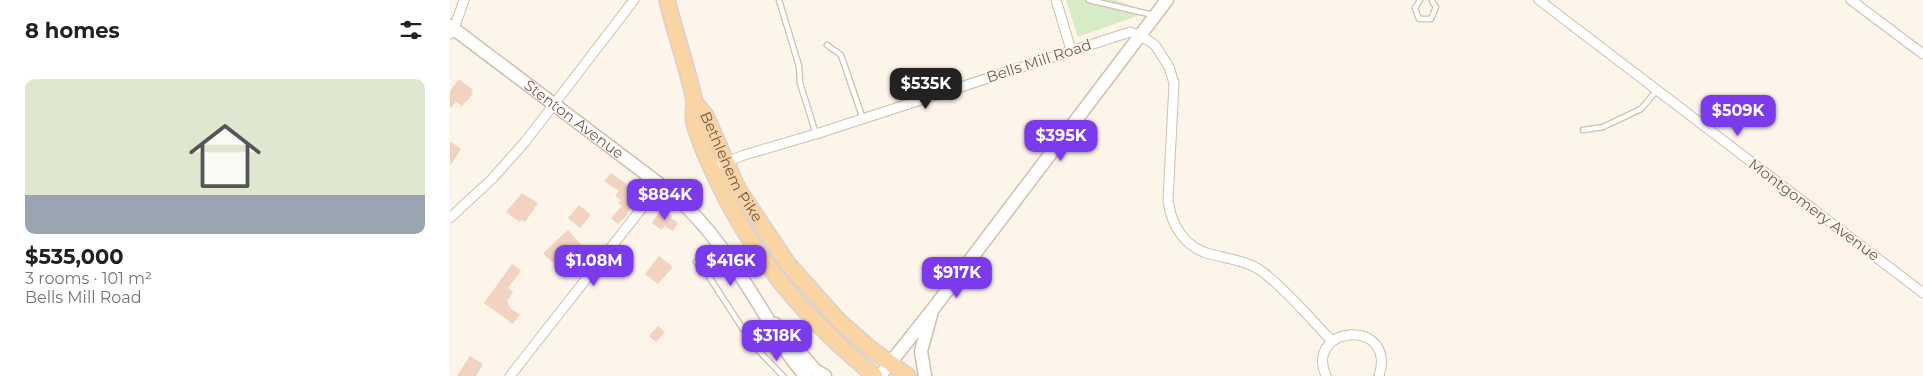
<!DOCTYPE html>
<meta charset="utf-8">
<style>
body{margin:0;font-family:Montserrat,sans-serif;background:#f6f6f6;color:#202124;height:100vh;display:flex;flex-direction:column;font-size:19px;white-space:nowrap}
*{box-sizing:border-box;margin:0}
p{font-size:16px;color:#757577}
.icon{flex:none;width:28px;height:28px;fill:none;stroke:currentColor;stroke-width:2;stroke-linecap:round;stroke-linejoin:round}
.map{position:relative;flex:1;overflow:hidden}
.sheet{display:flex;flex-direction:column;background:#fff;width:450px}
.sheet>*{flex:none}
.price{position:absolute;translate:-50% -42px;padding:0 11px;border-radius:10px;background:#7c3aed;color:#fff;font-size:16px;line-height:32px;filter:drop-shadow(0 1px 2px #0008)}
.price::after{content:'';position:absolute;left:50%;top:30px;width:15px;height:11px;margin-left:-8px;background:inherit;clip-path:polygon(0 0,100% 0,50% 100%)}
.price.on{background:#222;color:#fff}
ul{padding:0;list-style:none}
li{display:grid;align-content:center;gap:10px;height:265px;padding:0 25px}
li+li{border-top:1px solid #e0e0e0}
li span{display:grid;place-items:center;height:155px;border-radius:10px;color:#555}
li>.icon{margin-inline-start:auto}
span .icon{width:90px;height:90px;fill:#fffc;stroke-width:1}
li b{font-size:21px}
h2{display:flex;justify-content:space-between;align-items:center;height:60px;padding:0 25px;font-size:21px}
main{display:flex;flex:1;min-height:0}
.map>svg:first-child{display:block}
.green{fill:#d8ebc7}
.building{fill:#f2d2c1}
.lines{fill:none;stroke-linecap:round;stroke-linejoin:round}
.lane-casing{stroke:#d2beb1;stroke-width:7}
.street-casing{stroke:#d2beb1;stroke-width:11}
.secondary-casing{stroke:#d5bdae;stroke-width:15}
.primary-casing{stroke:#d9d1cd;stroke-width:18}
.lane{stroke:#fff;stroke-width:4.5}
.street{stroke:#fff;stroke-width:9}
.secondary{stroke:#fff;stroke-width:12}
.primary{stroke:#fbd4a3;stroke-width:15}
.labels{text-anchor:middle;stroke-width:4;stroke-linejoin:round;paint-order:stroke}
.street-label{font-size:15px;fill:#78594c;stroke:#fff8f1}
</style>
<main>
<section class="sheet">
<h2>8 homes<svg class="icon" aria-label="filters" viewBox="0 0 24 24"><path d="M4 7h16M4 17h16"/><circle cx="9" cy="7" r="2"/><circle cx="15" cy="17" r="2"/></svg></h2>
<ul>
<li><span style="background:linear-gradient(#dfe7d0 75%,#9aa5b1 0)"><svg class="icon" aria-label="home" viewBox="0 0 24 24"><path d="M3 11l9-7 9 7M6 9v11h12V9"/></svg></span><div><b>$535,000</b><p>3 rooms · 101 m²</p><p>Bells Mill Road</p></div></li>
</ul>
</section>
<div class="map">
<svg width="1473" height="376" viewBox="0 0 1473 376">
<rect width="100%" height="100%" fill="#fdf4ea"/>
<path class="green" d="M616,0H665L697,11L695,13L628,37Z"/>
<path class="building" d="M9,79L23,90L21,92L23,94L12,106L6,102L0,109V91Z
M0,141L11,149L0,166Z
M161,173L190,194L177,213L178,214L168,224L161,218L172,206L168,203L171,200L165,196L169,191L154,181Z
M72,193L88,203L75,222L72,220L70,222L56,212Z
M129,205L141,215L130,228L118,218Z
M212,208L222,216L221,218L228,223L223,231L215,226L212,230L202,223Z
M118,230L132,246L108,268L93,253Z
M209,256L223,267L208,284L195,274Z
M62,264L71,271L58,288L63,292L57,301L60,308L70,315L63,324L34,303Z
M208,326L215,332L206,342L199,336Z
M20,356L33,364L26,376H7Z"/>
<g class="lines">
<defs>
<path id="lane" d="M329,0L349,66L350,83L366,134
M639,0L703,15
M970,0L965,8L969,19H981L986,7L982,1
M377,45L391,55L413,119
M1133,130L1153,127L1191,109L1207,90
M269,246L246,262L254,269L304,346L333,376"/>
<path id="street" d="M606,0L621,50
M1089,0L1473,293
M1401,0L1473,54
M0,34L4,29L14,0
M261,168L294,155L366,134L680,32L690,35L705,45L719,67L724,83L718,200C721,225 735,248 760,254C779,259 799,261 814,273C839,292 860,319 882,341
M0,218L42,179L75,142L184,0
M60,376L210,185
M876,376C854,325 947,317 929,376"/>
<g id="secondary">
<path id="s1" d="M0,26L220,192C260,225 287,269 314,313C327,335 337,357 356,376"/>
<path d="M325,324L365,370L375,376"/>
<path d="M430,376L483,309L717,0"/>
<path d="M475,376L471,351L481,315"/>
</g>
<g id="primary">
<path d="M217,0C225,33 237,66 244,99C245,107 242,115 244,122C249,143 259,163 268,182C304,260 359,322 425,376"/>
<path id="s2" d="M244,101L256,116L288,189L338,264L389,321L421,349L458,376"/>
</g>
</defs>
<use href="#lane" class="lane-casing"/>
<use href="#street" class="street-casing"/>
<use href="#secondary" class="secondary-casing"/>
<use href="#primary" class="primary-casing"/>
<use href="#lane" class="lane"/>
<use href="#street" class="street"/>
<use href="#secondary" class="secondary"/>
<use href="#primary" class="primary"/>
</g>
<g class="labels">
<g class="street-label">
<text transform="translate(589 61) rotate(-18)" y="5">Bells Mill Road</text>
<text dy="5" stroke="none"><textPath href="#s1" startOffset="155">Stenton Avenue</textPath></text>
<text dy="5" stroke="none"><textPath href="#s2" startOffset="76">Bethlehem Pike</textPath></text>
<text transform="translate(1364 210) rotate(37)" y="5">Montgomery Avenue</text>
</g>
</g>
</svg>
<b class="price on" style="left:476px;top:110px">$535K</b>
<b class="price" style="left:1288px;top:137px">$509K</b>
<b class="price" style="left:611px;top:162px">$395K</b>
<b class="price" style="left:215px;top:221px">$884K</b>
<b class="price" style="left:144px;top:287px">$1.08M</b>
<b class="price" style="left:281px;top:287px">$416K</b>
<b class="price" style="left:507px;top:299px">$917K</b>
<b class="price" style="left:327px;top:362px">$318K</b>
</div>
</main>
